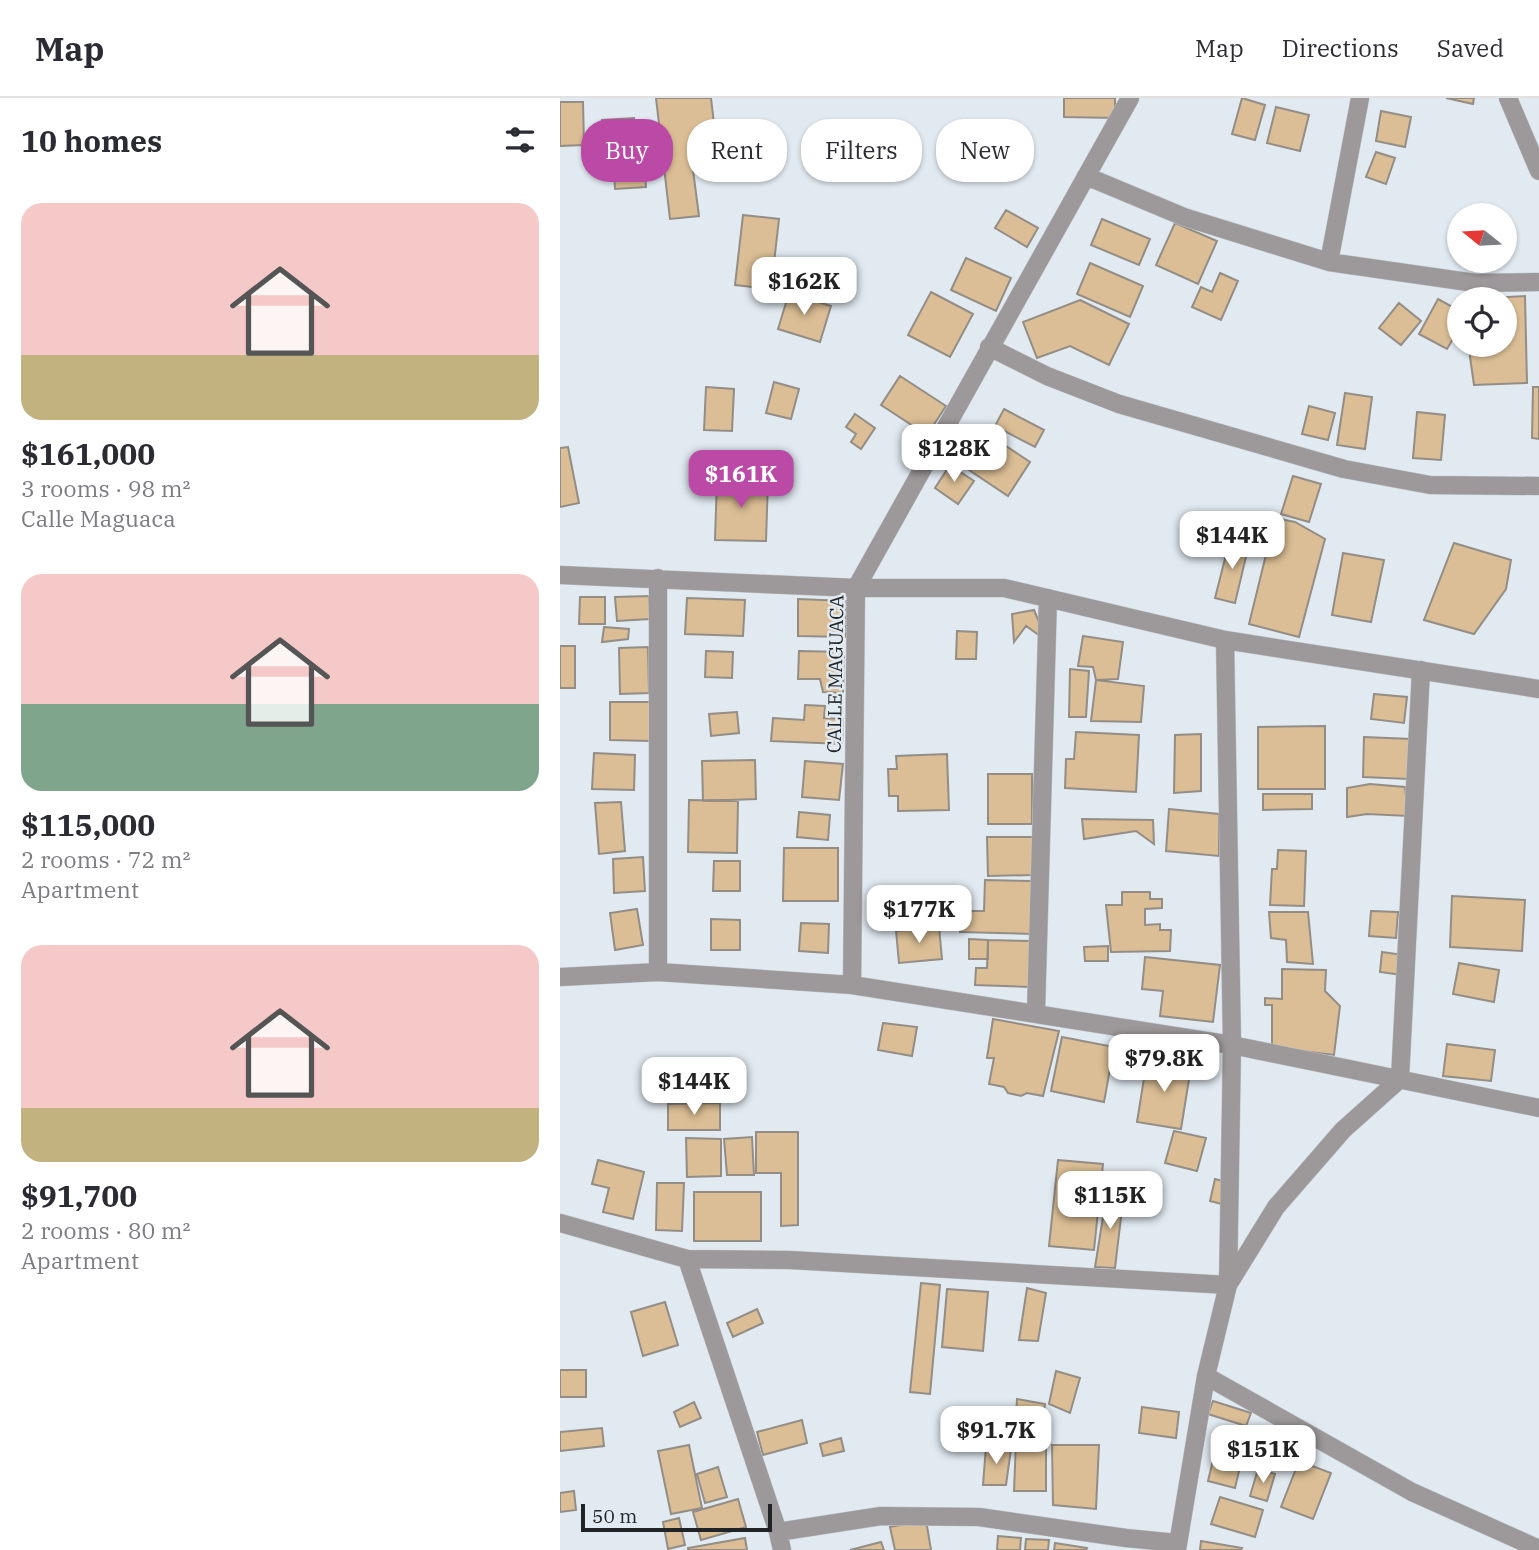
<!DOCTYPE html>
<meta charset="utf-8">
<style>
body{margin:0;font-family:"IBM Plex Serif",serif;background:#f7f7f7;color:#2b2b33;height:100vh;display:flex;flex-direction:column;font-size:26px;white-space:nowrap}
*{box-sizing:border-box;margin:0}
p{font-size:23px;color:#7c7c81}
.icon{flex:none;width:38px;height:38px;fill:none;stroke:currentColor;stroke-width:2;stroke-linecap:round;stroke-linejoin:round}
.map{position:relative;flex:1;overflow:hidden}
.side{display:flex;flex-direction:column;background:#fff;width:560px}
.side>*{flex:none}
.banner{position:absolute;left:21px;top:21px;width:665px;height:63px;display:flex;gap:14px}
.needle{width:46px;rotate:288deg}
.buttons{position:absolute;left:887px;top:105px;display:grid;gap:14px}
.buttons a{display:grid;place-items:center;width:70px;height:70px;border-radius:50%;background:#fff;box-shadow:0 2px 5px #0004;font-size:35px}
.scale{position:absolute;left:21px;bottom:18px;width:191px;box-sizing:border-box;padding-left:7px;border:4px solid #212426;border-top:0;font-size:19px;line-height:24px;white-space:nowrap;color:#212426;-webkit-text-stroke:5px #e1eaf1;paint-order:stroke}
.price{position:absolute;translate:-50% -60px;padding:0 16px;border-radius:14px;background:#fff;color:#222;font-size:23px;line-height:46px;filter:drop-shadow(0 2px 4px #0008)}
.price::after{content:'';position:absolute;left:50%;top:42px;width:21px;height:16px;margin-left:-10px;background:inherit;clip-path:polygon(0 0,100% 0,50% 100%)}
.price.on{background:#bb4aa6;color:#fff}
ul{padding:0;list-style:none}
li{display:grid;align-content:center;gap:14px;height:371px;padding:0 21px}
li span{display:grid;place-items:center;height:217px;border-radius:21px;color:#555}
li>.icon{margin-inline-start:auto}
span .icon{width:126px;height:126px;fill:#fffc;stroke-width:1}
li b{font-size:30px}
h2{display:flex;justify-content:space-between;align-items:center;height:84px;padding:0 21px;font-size:30px}
.chip{padding:0 24px;border-radius:28px;background:#fff;box-shadow:0 2px 5px #0004;font-size:24px;line-height:63px}
.chip.on{background:#bb4aa6;color:#fff}
header{display:flex;align-items:center;gap:42px;box-sizing:border-box;height:98px;padding:0 35px;background:#fff;border-bottom:2px solid #e1e1e2}
header strong{font-size:33px}
nav{display:flex;gap:38px;margin-inline-start:auto;font-size:24px}
main{display:flex;flex:1;min-height:0}
.map>svg:first-child{display:block}
.building{fill:#dbbe95;stroke:#938d86;stroke-width:2}
.lines{fill:none;stroke-linecap:round;stroke-linejoin:round}
.street-casing{stroke:#bec6cc;stroke-width:19}
.street{stroke:#9d9899;stroke-width:18}
.labels{text-anchor:middle;stroke-width:5;stroke-linejoin:round;paint-order:stroke}
.street-label{font-size:19px;fill:#212426;stroke:#e1eaf1}
</style>
<header>
<strong>Map</strong>
<nav><a>Map</a><a>Directions</a><a>Saved</a></nav>
</header>
<main>
<section class="side">
<h2>10 homes<svg class="icon" aria-label="filters" viewBox="0 0 24 24"><path d="M4 7h16M4 17h16"/><circle cx="9" cy="7" r="2"/><circle cx="15" cy="17" r="2"/></svg></h2>
<ul>
<li><span style="background:linear-gradient(#f6c9c9 70%,#c2b280 0)"><svg class="icon" aria-label="home" viewBox="0 0 24 24"><path d="M3 11l9-7 9 7M6 9v11h12V9"/></svg></span><div><b>$161,000</b><p>3 rooms · 98 m²</p><p>Calle Maguaca</p></div></li>
<li><span style="background:linear-gradient(#f6c9c9 60%,#7fa58c 0)"><svg class="icon" aria-label="home" viewBox="0 0 24 24"><path d="M3 11l9-7 9 7M6 9v11h12V9"/></svg></span><div><b>$115,000</b><p>2 rooms · 72 m²</p><p>Apartment</p></div></li>
<li><span style="background:linear-gradient(#f6c9c9 75%,#c2b280 0)"><svg class="icon" aria-label="home" viewBox="0 0 24 24"><path d="M3 11l9-7 9 7M6 9v11h12V9"/></svg></span><div><b>$91,700</b><p>2 rooms · 80 m²</p><p>Apartment</p></div></li>
</ul>
</section>
<div class="map">
<svg width="979" height="1452" viewBox="0 0 979 1452">
<rect width="100%" height="100%" fill="#e1eaf1"/>
<path class="building" d="M96,0H151L159,69L133,72L139,118L110,121Z
M504,0H555V20L504,19Z
M682,0L705,7L695,42L672,36Z
M886,0H914L913,6Z
M0,4H23L24,47L0,48Z
M716,9L749,17L740,53L707,45Z
M821,13L851,19L845,49L816,43Z
M74,20L75,46L43,47L42,22Z
M816,54L835,60L826,86L806,79Z
M84,57L86,89L55,91L53,59Z
M446,112L478,130L467,149L435,130Z
M183,117L219,121L211,191L175,187Z
M542,121L590,141L579,167L531,147Z
M615,125L657,143L638,186L596,167Z
M406,160L451,180L436,213L391,192Z
M530,165L583,188L570,219L517,196Z
M660,175L678,183L661,222L632,209L641,189L652,194Z
M371,194L413,216L390,259L348,237Z
M229,195L271,208L260,244L218,231Z
M965,198L967,285L914,287L909,252L915,249V247H945V201H912Z
M878,201L900,213V229L887,251L859,236Z
M520,202L569,226L549,267L510,248L477,260L463,224Z
M839,205L861,223L841,247L819,230Z
M340,278L386,308L367,337L321,307Z
M214,284L239,291L231,321L206,315Z
M146,289L174,291L172,333L144,332Z
M973,289H979V341L972,340Z
M785,295L812,299L805,351L777,347Z
M749,308L775,315L768,342L742,336Z
M444,311L484,332L475,349L435,328Z
M857,314L885,317L881,362L853,360Z
M295,316L315,330L301,351L291,344L296,336L286,329Z
M416,328L470,364L448,398L406,370L417,354L404,346Z
M8,349L19,405L0,409V350Z
M390,367L414,383L398,406L375,390Z
M733,378L761,386L749,424L721,416Z
M157,381L208,383L206,443L155,442Z
M715,420L735,424L765,441L739,539L689,526Z
M670,441L689,446L675,505L655,500Z
M894,445L951,462L946,491L914,536L864,522Z
M783,455L824,462L811,524L772,517Z
M89,498L90,521L57,523L55,499Z
M20,499H45V526H19Z
M127,500L185,502L183,538L125,536Z
M238,501L286,503V539L238,538Z
M474,512L487,543L466,528L454,544L452,516Z
M44,529L69,531L68,541L42,544Z
M397,533L417,534L416,561H396Z
M523,538L563,544L558,581L536,582L533,569L518,568Z
M0,548H15V590H0Z
M88,549L89,595L60,596L59,550Z
M146,553L173,554L172,580L145,579Z
M239,553L284,554L283,595L263,594L260,581H238Z
M510,571L529,573L526,619H509Z
M536,582L584,588L581,624L531,623Z
M814,596L847,599L844,625L811,621Z
M50,604H91L90,643L50,642Z
M245,607L265,608L264,620L283,621L282,646L211,643L213,620L244,622Z
M177,614L179,635L151,638L149,616Z
M765,628V691H698V629Z
M516,634L579,637L576,694L505,690L506,661H514Z
M641,636V693L614,695L615,637Z
M804,639L851,641L849,681L803,679Z
M34,655L75,657L74,692L32,691Z
M387,656L389,712L338,713V698H329L328,671H337L336,658Z
M195,662L196,701L143,703L142,663Z
M245,663L283,666L279,702L242,699Z
M428,676H472V726H428Z
M810,686L845,689L848,718L807,716L787,719V690Z
M703,696H752V711L703,712Z
M129,702L178,703L177,755L128,754Z
M61,704L65,753L39,756L35,705Z
M609,711L659,716V758L606,753Z
M239,714L270,717L268,742L237,739Z
M522,721L593,722L594,746L576,733L524,741Z
M427,739H473V777L428,778Z
M224,750H278V803H223Z
M718,752L746,753L744,808L710,807L712,771H717Z
M83,759L85,793L54,795L53,761Z
M154,763H180V793H153Z
M425,782L473,783L472,836L400,834L401,813H424Z
M562,794H590V801H602V810L585,811V827L600,826V832H611L610,853L551,854L546,807H562Z
M892,798L965,802L962,853L890,849Z
M337,804H362L361,820H337Z
M77,811L83,847L55,852L50,815Z
M811,813L838,814L836,840L809,838Z
M709,814H748L753,866L727,864L726,842L711,840Z
M151,821L180,822V852H151Z
M241,825L269,826L268,855L239,853Z
M379,829L382,861L339,865L336,833Z
M409,841L428,842V861H409Z
M428,842L472,843L470,889L415,887L416,870H427Z
M548,848V863H525L524,849Z
M822,854L844,857L842,877L820,874Z
M585,859L660,867L653,924L600,918L603,893L582,891Z
M899,865L939,872L934,904L893,896Z
M722,871L766,872L765,893L780,908L774,957L726,951L712,947V907H705V900L722,901Z
M433,921L499,933L483,998L467,995L461,998L448,995L444,989L429,986L434,960H427Z
M323,925L357,929L352,958L318,952Z
M502,939L554,949L544,1004L491,993Z
M887,946L935,952L931,983L883,978Z
M587,962L631,969L621,1031L577,1024Z
M160,1005V1032H108V1006Z
M614,1033L646,1040L637,1073L605,1065Z
M196,1034H238V1127L221,1128V1075H196Z
M192,1039L194,1077H167L164,1041Z
M126,1040L161,1041V1078L127,1079Z
M38,1062L84,1074L73,1121L43,1114L49,1090L32,1086Z
M498,1062L543,1066L534,1152L489,1148Z
M655,1081L678,1087L673,1109L650,1103Z
M97,1085H124L122,1133L96,1132Z
M134,1094H201V1143H134Z
M547,1094H564L555,1170L535,1169Z
M361,1185L380,1187L370,1296L350,1294Z
M467,1190L486,1195L478,1243L459,1242Z
M387,1191L428,1194L423,1253L382,1249Z
M105,1204L118,1247L83,1258L71,1214Z
M197,1211L203,1225L173,1239L167,1225Z
M0,1272H26V1299H0Z
M496,1273L520,1280L510,1315L489,1306Z
M457,1301L485,1306L481,1335L455,1332Z
M653,1303L691,1315L686,1328L648,1316Z
M134,1304L141,1320L120,1329L114,1314Z
M582,1309L619,1314L616,1340L579,1335Z
M242,1322L247,1345L203,1357L197,1334Z
M42,1330L44,1348L0,1353V1334Z
M281,1340L284,1353L263,1358L260,1346Z
M456,1343L486,1350V1393H454Z
M129,1347L142,1410L111,1416L98,1353Z
M492,1347H539L536,1411L493,1407Z
M426,1348L451,1351L446,1387H423Z
M653,1362L680,1369L675,1390L648,1383Z
M739,1363L771,1375L753,1421L721,1409Z
M158,1369L167,1399L145,1405L137,1376Z
M698,1371L715,1376L707,1403L690,1398Z
M14,1393L16,1412L0,1414V1395Z
M660,1399L703,1412L695,1439L651,1426Z
M178,1401L186,1429L141,1442L133,1414Z
M119,1420L125,1447L108,1451L103,1424Z
M366,1422L371,1452H335L330,1429Z
M438,1438L461,1440L460,1452H437Z
M185,1440L187,1452H128V1450Z
M466,1441L489,1442L488,1452H465Z
M641,1443L682,1450L681,1452H640Z
M321,1444L324,1452H290Z
M495,1445L527,1450L526,1452H494Z"/>
<g class="lines">
<defs>
<path id="street" d="M948,0L979,73
M526,78L624,119L769,164L915,185L979,184
M769,164L800,0
M429,249L487,278L559,306L784,371L870,387L979,388
M0,477L296,490H444L665,542L979,591
M98,874V480
M0,879L98,874L292,887L672,947L979,1010
M292,887L296,490L570,0
M476,914L488,500
M0,1125L127,1161L230,1162L668,1187L716,1109L783,1032L840,981L861,572
M127,1161L218,1434
M646,1278L852,1394L979,1451
M222,1452L218,1434L321,1418L419,1419L566,1440L617,1445
M617,1452L646,1278L668,1187L672,947L665,542"/>
</defs>
<use href="#street" class="street-casing"/>
<use href="#street" class="street"/>
</g>
<g class="labels">
<g class="street-label">
<text transform="translate(275 576) rotate(-89)" y="7">CALLE MAGUACA</text>
</g>
</g>
</svg>
<div class="buttons">
<a><svg class="needle" viewBox="-14 -14 28 28"><path d="M0-13l5 13h-10z" fill="#e53935"/><path d="M0 13l5-13h-10z" fill="#7c7c81"/></svg></a>
<a><svg class="icon" aria-label="locate" viewBox="0 0 24 24"><circle cx="12" cy="12" r="6"/><path d="M12 2v4M12 18v4M2 12h4M18 12h4"/></svg></a>
</div>
<div class="scale">50 m</div>
<b class="price" style="left:244px;top:219px">$162K</b>
<b class="price" style="left:394px;top:386px">$128K</b>
<b class="price on" style="left:181px;top:412px">$161K</b>
<b class="price" style="left:672px;top:473px">$144K</b>
<b class="price" style="left:359px;top:847px">$177K</b>
<b class="price" style="left:604px;top:996px">$79.8K</b>
<b class="price" style="left:134px;top:1019px">$144K</b>
<b class="price" style="left:550px;top:1133px">$115K</b>
<b class="price" style="left:436px;top:1368px">$91.7K</b>
<b class="price" style="left:703px;top:1387px">$151K</b>
<div class="banner">
<a class="chip on">Buy</a>
<a class="chip">Rent</a>
<a class="chip">Filters</a>
<a class="chip">New</a>
</div>
</div>
</main>
